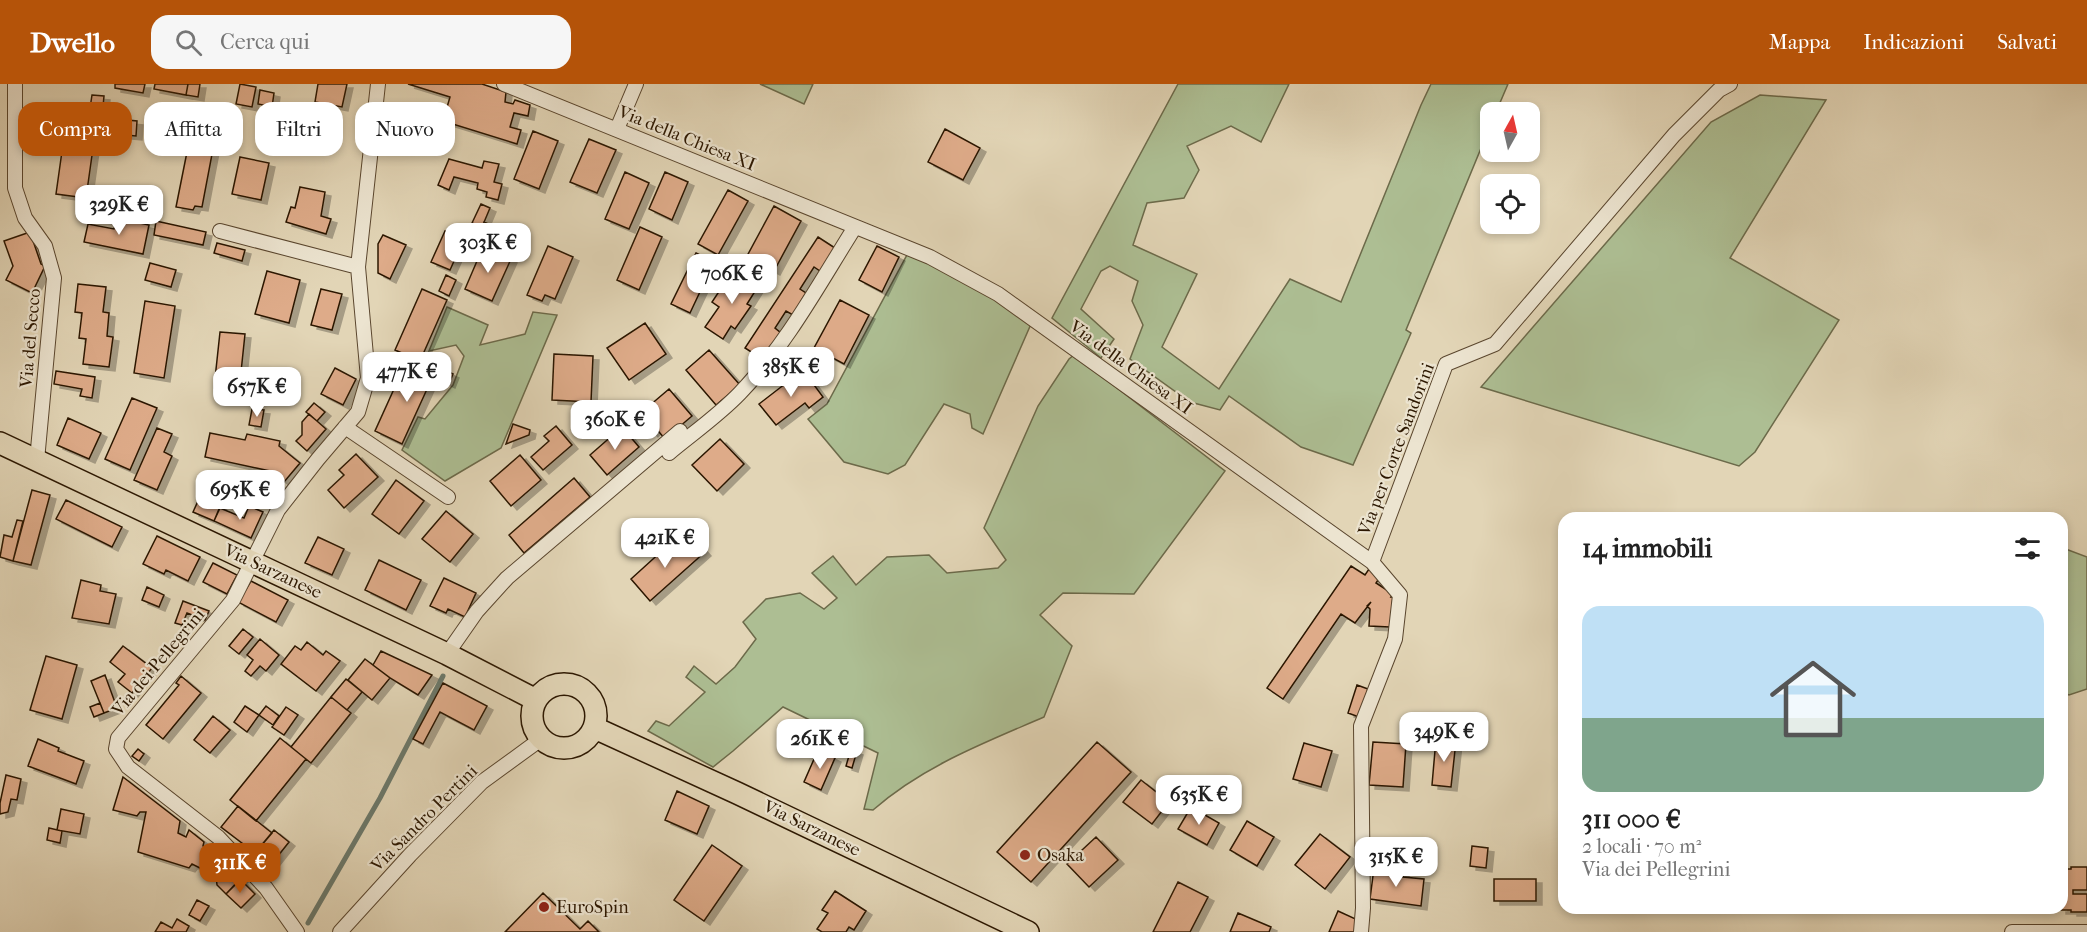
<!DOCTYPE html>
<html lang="it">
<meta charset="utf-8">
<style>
body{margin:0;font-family:"IM FELL French Canon",serif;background:#f6f6f6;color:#222;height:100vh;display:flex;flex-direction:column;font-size:22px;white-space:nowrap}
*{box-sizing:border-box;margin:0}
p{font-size:20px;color:#767676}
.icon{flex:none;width:33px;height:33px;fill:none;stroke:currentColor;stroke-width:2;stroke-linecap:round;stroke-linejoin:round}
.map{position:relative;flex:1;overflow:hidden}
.panel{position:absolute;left:1558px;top:428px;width:510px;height:402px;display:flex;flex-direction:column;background:#fff;border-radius:18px;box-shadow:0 3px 9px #0003}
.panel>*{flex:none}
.hud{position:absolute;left:18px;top:18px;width:570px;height:54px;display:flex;gap:12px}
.needle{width:39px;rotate:8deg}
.controls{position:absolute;left:1480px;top:18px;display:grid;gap:12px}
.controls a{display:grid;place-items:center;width:60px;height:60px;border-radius:12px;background:#fff;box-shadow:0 3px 9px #0003;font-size:30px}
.price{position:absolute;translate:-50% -51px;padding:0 14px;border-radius:12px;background:#fff;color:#222;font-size:20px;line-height:39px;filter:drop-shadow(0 2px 3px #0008)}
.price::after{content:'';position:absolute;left:50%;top:36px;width:18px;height:14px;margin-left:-9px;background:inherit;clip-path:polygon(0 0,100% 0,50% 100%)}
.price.on{background:#b45309;color:#fff}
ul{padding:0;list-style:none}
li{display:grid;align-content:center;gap:12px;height:318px;padding:0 24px}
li+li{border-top:2px solid #e0e0e0}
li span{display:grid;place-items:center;height:186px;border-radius:18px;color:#555}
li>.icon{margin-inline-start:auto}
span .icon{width:108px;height:108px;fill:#fffc;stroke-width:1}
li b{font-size:26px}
h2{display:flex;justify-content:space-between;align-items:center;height:72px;padding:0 24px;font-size:26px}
.pill{padding:0 21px;border-radius:18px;background:#fff;box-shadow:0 3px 9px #0003;font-size:21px;line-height:54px}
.pill.on{background:#b45309;color:#fff}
header{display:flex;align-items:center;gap:36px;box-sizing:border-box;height:84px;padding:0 30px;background:#b45309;color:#fff}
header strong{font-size:28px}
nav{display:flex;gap:33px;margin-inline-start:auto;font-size:21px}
.search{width:420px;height:54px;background:#f6f6f6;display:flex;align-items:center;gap:15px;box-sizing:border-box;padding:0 21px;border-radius:18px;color:#767676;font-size:22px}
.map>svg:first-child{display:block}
.green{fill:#adbe93;stroke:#6c6a4a;stroke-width:1.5}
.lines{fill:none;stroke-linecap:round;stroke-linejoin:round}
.stream{stroke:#6b786a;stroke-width:5}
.building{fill:#deab89;stroke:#2c1700;stroke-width:1.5;filter:url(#shadow)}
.street-casing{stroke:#5a462e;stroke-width:16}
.primary-casing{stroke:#2c1700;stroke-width:24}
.street{stroke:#ece4d0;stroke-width:14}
.primary{stroke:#e2d5b6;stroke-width:21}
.poi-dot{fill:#8f2418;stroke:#ece4d0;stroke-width:2}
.labels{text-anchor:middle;stroke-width:4.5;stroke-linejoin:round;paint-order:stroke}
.street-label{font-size:18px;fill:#2c1700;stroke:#ece4d0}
.poi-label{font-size:18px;fill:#2c1700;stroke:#ece4d0;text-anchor:start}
</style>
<header>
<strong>Dwello</strong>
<div class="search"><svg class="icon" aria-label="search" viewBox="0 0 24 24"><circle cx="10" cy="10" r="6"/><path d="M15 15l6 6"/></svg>Cerca qui</div>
<nav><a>Mappa</a><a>Indicazioni</a><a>Salvati</a></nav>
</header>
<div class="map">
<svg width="2087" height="848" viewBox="0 0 2087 848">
<defs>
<filter id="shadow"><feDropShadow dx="6" dy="4" stdDeviation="0" flood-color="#0004"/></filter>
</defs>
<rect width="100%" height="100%" fill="#e2d5b6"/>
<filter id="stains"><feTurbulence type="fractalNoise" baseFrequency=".00333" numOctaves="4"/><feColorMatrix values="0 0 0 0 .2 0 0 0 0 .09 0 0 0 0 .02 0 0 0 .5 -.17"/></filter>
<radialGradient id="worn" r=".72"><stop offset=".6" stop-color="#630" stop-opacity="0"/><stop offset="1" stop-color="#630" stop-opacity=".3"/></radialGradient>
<path class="green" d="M760,0H813L804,20Z
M1178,0H1289L1261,58L1231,42L1187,62L1199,86L1184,114L1147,119L1133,161L1197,190L1162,263L1219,305L1290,195L1341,218L1421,21L1431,0H1508L1496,28H1491V40L1406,246L1411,249L1353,381L1301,363L1229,312L1220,326L1190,318L1130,275L1143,241L1132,217L1138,197L1110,182L1101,187L1081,225L1114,255L1101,274L1052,234Z
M1760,11L1826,16L1730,174L1839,236L1755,368L1739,382L1481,303L1711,38Z
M908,169L994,213L1031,240L983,350L972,344L970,330L944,320L905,381L888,390L844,378L808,335L827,320Z
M447,223L488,241L480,261L525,250L533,228L557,231L501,364L445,397L402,366L418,333L425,335L453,301L464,272L456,261L429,267Z
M1074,271L1225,387L1134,510L1063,509L1040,531L1072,562L1044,633C984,659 923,682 873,726L864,725L878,669L783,623L733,667L713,683L648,647L656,637L669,642L705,608L686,593L694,582L716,600L735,583L756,555L743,538L766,515L800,509L824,525L837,514L812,489L833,472L856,501L887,473L929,471L947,489L998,484L1006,476L984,444L1038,322L1069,275Z
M2063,464L2087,473V605L2069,611L2062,608Z"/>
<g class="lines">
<path class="stream" d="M308,839L380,714L443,592"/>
</g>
<path class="building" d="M115,0H145L143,9L115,4Z
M155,0H188L186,11L154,5Z
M188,0H200L198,13L186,11Z
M240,0L256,3L252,23L236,20Z
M318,0H347L342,23L315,18Z
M408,0H482L506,8L505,18L513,20L515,16L530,21L528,32L514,29L510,43L521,46L517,60L443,37L450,13Z
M260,6L274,9L272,23L258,20Z
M92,11L104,12L102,33L89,31Z
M159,31L177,34L174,54L156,51Z
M194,33L211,37L210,43L217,44L202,123L195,122L193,126L176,123Z
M117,35L137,37L136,52L116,50Z
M945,45L980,64L963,96L928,78Z
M533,47L558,57L539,105L514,95Z
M64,53L94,57L86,114L56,110Z
M589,55L616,66L597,109L570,98Z
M240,73L269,79L261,116L232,110Z
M449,75L482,84L484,77L499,80L494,98L502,100L498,116L486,113L487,108L477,105L478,99L454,93L449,106L438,101Z
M625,88L649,99L629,145L605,135Z
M665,88L688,98L672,136L649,125Z
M300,103L325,108L321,132L331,135L326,150L286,138L291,123L295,124Z
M728,106L748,117L718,171L698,160Z
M481,120L490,124L482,143L472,139Z
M774,122L801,137L774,187L747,172Z
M117,134L149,141L143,170L84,158L88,140L114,145Z
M156,137L206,148L203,161L154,151Z
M484,138L506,148L500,160L479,151Z
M640,143L662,153L639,206L617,196Z
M445,147L464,155L450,186L431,178Z
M30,148L41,180L45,182L32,209L6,196L13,182L4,157Z
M383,151L406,161L390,195L378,189V160Z
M818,153L835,164L820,187L814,183L800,205L806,209L793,231L786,227L775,244L781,249L764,276L745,264Z
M217,159L245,166L242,177L214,169Z
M548,162L573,173L555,215L545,211L542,217L527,211Z
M877,162L899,173L882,208L859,196Z
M483,163L511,175L492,217L465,205Z
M696,169L714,178L690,229L671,220Z
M150,179L176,186L171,203L145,196Z
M267,187L300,196L289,239L255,230Z
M738,187L759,201L747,220L751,222L735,245L731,242L723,255L705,243L719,223L712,218L722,203L726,205Z
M446,191L456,196L449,212L439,207Z
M78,200L106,203L103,228L109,229L107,252L113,253L109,283L83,280L86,255L79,254L82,229L75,228Z
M321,205L342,210L332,246L311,241Z
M422,205L447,216L420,277L395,266Z
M840,216L869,231L844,280L814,264Z
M145,217L175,222L164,294L134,289Z
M645,239L666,270L629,296L607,264Z
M220,248L245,250L239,307L214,304Z
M709,266L740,301L716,321L686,286Z
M554,270L593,272L591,318L552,316Z
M423,282L433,286L435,282L453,290L449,300L433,292L402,360L375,347L399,294L414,300Z
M335,284L356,295L343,321L321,310Z
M803,286L823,313L809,324L805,319L776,341L759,320Z
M56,287L95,293L92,314L80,312L82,305L54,300Z
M669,305L692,332L665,355L642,328Z
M132,314L157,324L130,386L105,375Z
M314,319L325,328L317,337L306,328Z
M252,325L264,326L261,343L249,341Z
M309,330L326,345L307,367L296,357L302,351V338Z
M645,332L656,345L652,349L641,336Z
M68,334L101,349L89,375L57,361Z
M513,340L530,346L529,351L506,360Z
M556,342L572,361L543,386L531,373L549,357L544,352Z
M622,343L639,363L607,391L590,371Z
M157,344L172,350L164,368L172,372L157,406L134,396Z
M210,349L245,356L247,350L280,357L279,362L300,379L284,398L270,387L205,373Z
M720,355L744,380L717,407L692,381Z
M356,370L378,393L344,424L328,406L344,391L339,386Z
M520,371L541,396L511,422L490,397Z
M574,394L590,413L524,469L509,451Z
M396,396L424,417L399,450L372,430Z
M204,404L224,413L214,437L193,428Z
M32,406L50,411L31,481L13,477Z
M66,416L122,443L112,463L56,435Z
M249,422L263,428L251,454L214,437L220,424L244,434Z
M446,427L473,450L450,478L422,455Z
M17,436L23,437L13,477L0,473L4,451L12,453Z
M157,452L200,473L188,497L166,486L164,490L143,480Z
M318,453L344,465L332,491L305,479Z
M675,455L688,469L698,460L705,468L650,517L631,495Z
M379,476L421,496L406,526L365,506Z
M213,479L237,491L227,510L203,498Z
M1351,482L1365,491L1369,485L1380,493L1376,499L1393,510L1391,513H1393L1390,543L1369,542L1370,525L1367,522L1371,518L1355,539L1341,530L1283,615L1267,604Z
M444,494L476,509L465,533L448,525L446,529L430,522Z
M81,496L101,501L100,507L116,510L109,540L72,534Z
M251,497L288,516L276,538L238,518Z
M147,503L164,511L159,523L142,516Z
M183,517L209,527L205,536L187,529L182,541L175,539Z
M243,545L253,553L239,570L229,562Z
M260,555L279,571L266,587L260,582L251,592L245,587L253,576L247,571Z
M307,558L323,571L326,567L340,577L316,607L281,580L295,562L301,566Z
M123,562L152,584L132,609L118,598L125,590L110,578Z
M381,567L432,591L418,611L390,594L373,581Z
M46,572L77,581L62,635L30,626Z
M365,575L390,594L372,616L348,596Z
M105,591L117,624L104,629L91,597Z
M181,592L201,609L163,655L146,641L179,601L176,599Z
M346,595L362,608L347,626L331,613Z
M443,599L487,622L474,646L440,628L423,660L413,655Z
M1357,601L1368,605L1359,633L1348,629Z
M331,613L351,629L311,679L291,663Z
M100,619L104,629L94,633L90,623Z
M245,622L259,631L247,648L234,638Z
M266,622L279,632L273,641L259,631Z
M286,623L298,631L284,651L272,643Z
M213,632L230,646L210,669L194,656Z
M280,654L306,675L256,737L230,716Z
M38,655L59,664L58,667L84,677L76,700L28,682Z
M1436,655L1456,657L1451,703L1432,701Z
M1097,658L1131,688L1031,798L997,768Z
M1373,658L1406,660L1403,703L1369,701Z
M1304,659L1332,667L1321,703L1293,695Z
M138,665L144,670L139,677L132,672Z
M851,665L857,667L852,684L846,682Z
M818,666L835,674L821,706L804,698Z
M6,691L21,695L17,716L11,715L8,728L0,730V719Z
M123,693L180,737L178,749L186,753L189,746L204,758L203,762L229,779L216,792L192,780L189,784L138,768L146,728H140L137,732L113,726Z
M1141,696L1169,718L1152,740L1123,718Z
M677,707L709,722L697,750L665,736Z
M238,722L272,749L255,769L221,743Z
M1191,723L1219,739L1207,761L1178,745Z
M61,725L84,730L80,750L57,746Z
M1247,737L1274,753L1257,782L1230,766Z
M49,744L62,747L60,759L47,756Z
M274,746L289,758L270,782L255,769Z
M1320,750L1350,773L1325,805L1295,781Z
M1096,753L1118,776L1089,803L1067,780Z
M712,761L742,782L704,837L674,816Z
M1472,762L1488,764L1486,784L1470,782Z
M229,779L245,791L226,810L217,801L216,792Z
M2071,783H2087V806H2073V810H2087V828H2071V826H2060V824H2062V785H2071Z
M1374,784L1403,788V793L1424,795L1421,822L1370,815Z
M240,795L255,810L241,824L226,810Z
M1494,795H1536V817H1494Z
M1178,798L1208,813L1190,848H1153Z
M835,807L866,827L854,846L849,843L846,848H822L817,845L828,829L822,826Z
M543,809L580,845L588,837L599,848H505Z
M197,816L209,822L200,837L189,831Z
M1338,827L1360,837L1355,848H1329Z
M1238,829L1271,843L1269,848H1230Z
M177,835L189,842L186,848H155L161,838L172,844Z"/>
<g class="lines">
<defs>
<path id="street" d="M15,0V104L25,134L45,162L54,194L37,376
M504,0L930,173L998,210L1372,478
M617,45L636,0
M220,147L358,183
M345,343L448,413
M669,369C693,349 719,331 740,309C787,260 819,200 855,143
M447,570L477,527L507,494L680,347
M297,848L266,804L218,753L128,683L116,665L118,654L233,516L278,426L318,375L358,328L368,294L358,183L378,0
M340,848L410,771L482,698L541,655
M1361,848L1363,824L1361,642L1395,555L1400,511L1372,478L1446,280L1495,260L1674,51L1719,6L1730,0
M2012,848H2087"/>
<path id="primary" d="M0,359L447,570L536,616
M532 632a32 32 0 1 1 64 0a32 32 0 1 1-64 0Z
M595,644L737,709L1028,848"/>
</defs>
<use href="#street" class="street-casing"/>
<use href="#primary" class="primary-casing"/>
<use href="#street" class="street"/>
<use href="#primary" class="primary"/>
</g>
<g class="poi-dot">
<circle cx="1025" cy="771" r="6"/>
<circle cx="544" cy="823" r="6"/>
</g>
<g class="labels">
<g class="street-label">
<text transform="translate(687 54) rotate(22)" y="6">Via della Chiesa XI</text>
<text transform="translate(30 254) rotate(-85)" y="6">Via del Secco</text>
<text transform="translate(1131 283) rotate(36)" y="6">Via della Chiesa XI</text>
<text transform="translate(1396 365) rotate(-69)" y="6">Via per Corte Sandorini</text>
<text transform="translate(273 487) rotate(25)" y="6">Via Sarzanese</text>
<text transform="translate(158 578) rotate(-50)" y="6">Via dei Pellegrini</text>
<text transform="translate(424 734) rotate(-45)" y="6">Via Sandro Pertini</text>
<text transform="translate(812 744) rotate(26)" y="6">Via Sarzanese</text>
</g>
<g class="poi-label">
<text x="1037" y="777">Osaka</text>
<text x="556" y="829">EuroSpin</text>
</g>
</g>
<rect width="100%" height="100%" filter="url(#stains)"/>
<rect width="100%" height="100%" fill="url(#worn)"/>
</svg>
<div class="controls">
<a><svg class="needle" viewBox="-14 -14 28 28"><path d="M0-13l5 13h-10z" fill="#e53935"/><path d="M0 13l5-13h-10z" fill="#767676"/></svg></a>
<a><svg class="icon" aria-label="locate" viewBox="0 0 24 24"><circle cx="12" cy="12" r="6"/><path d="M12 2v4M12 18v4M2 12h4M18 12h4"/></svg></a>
</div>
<b class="price" style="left:119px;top:152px">329K €</b>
<b class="price" style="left:488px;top:190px">303K €</b>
<b class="price" style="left:732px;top:221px">706K €</b>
<b class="price" style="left:791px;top:314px">385K €</b>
<b class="price" style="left:407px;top:319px">477K €</b>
<b class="price" style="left:257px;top:334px">657K €</b>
<b class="price" style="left:615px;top:367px">360K €</b>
<b class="price" style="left:240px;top:437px">695K €</b>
<b class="price" style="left:665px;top:485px">421K €</b>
<b class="price" style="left:1444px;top:679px">349K €</b>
<b class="price" style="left:820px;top:686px">261K €</b>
<b class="price" style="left:1199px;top:742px">635K €</b>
<b class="price" style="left:1396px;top:804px">315K €</b>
<b class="price on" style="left:240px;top:810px">311K €</b>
<div class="hud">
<a class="pill on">Compra</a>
<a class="pill">Affitta</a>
<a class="pill">Filtri</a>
<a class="pill">Nuovo</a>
</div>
<section class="panel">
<h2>14 immobili<svg class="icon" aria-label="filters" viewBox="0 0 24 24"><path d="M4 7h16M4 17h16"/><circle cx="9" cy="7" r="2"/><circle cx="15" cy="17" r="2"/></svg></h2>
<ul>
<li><span style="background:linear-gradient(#bfe0f5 60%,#7fa58c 0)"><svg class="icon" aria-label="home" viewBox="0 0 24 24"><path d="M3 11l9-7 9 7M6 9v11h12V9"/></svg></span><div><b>311 000 €</b><p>2 locali · 70 m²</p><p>Via dei Pellegrini</p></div></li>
</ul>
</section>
</div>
